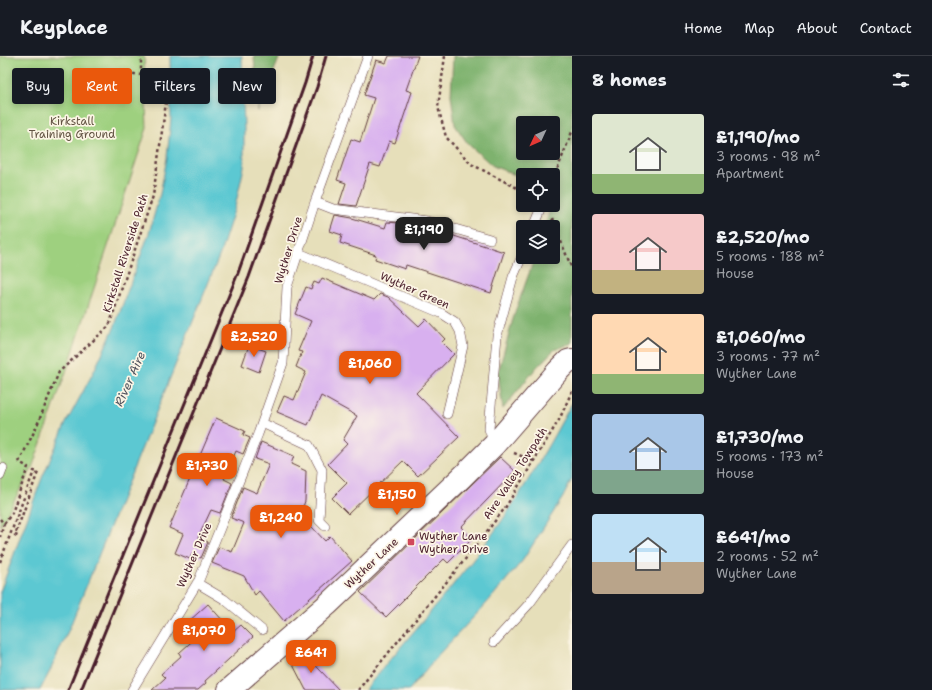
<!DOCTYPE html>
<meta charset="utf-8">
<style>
body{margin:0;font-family:"Shantell Sans",sans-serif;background:#20242c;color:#f1f3f6;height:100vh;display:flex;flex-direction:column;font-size:15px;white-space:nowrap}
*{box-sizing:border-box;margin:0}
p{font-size:13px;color:#9ea1a6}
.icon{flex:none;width:22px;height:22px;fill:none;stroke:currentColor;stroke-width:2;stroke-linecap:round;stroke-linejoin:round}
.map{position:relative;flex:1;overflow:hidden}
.panel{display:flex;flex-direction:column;background:#171b24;width:360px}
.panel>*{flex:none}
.hud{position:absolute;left:12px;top:12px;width:380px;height:36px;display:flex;gap:8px}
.needle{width:26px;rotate:226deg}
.fabs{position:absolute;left:516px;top:60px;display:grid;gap:8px}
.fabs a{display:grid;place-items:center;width:44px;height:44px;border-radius:4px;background:#171b24;box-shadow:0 2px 6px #0003;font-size:20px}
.price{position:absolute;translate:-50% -34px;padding:0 9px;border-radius:8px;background:#ea580c;color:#fff;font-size:13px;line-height:26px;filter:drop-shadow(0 1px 2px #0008)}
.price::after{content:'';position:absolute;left:50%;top:24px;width:12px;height:9px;margin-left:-6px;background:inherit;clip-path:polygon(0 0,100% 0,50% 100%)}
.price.selected{background:#222;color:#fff}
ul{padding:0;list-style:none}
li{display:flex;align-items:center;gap:12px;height:100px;padding:0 20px}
li span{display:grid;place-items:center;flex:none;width:112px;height:80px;border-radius:4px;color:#555}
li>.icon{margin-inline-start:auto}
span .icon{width:48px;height:48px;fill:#fffc;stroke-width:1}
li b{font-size:17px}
h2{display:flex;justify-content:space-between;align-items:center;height:48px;padding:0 20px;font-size:17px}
.chip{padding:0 14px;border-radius:4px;background:#171b24;box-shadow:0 2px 6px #0003;font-size:14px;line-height:36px}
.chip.selected{background:#ea580c;color:#fff}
header{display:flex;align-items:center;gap:24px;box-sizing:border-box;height:56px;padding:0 20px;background:#171b24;border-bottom:1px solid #363941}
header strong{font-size:19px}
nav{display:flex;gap:22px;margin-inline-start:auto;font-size:14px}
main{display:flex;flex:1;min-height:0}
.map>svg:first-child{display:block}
.green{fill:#9ed07f;stroke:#747855}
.forest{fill:#7eb26e;stroke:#64684c;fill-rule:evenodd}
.water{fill:#5bc8d2;stroke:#52747e}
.building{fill:#d8b0ef}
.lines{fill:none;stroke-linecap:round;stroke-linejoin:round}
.lane-casing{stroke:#613c40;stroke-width:10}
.secondary-casing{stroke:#613c40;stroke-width:24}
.path{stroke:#613c40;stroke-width:2.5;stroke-dasharray:3 3;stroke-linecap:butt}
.lane{stroke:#fff;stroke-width:9}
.secondary{stroke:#fff;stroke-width:22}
.rail{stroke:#4a1f2b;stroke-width:3}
.poi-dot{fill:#d1495b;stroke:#fcf5e5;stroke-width:1.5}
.labels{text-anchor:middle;stroke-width:3.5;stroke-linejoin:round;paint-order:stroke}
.park-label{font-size:11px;fill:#635444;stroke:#fcf5e5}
.street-label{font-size:11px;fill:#4a1f2b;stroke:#fcf5e5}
.poi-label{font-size:11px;fill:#4a1f2b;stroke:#fcf5e5;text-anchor:start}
.water-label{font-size:12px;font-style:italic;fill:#4f525d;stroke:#fcf5e5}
</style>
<header>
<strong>Keyplace</strong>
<nav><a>Home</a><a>Map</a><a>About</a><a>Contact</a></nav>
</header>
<main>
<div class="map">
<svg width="572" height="634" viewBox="0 0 572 634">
<rect width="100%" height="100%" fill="#fcf5e5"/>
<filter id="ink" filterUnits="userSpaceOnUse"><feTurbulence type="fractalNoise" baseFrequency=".025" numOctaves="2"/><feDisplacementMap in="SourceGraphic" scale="8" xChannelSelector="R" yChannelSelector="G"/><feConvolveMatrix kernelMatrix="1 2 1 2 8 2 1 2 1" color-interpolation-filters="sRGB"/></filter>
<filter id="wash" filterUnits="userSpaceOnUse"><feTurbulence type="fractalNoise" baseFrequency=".012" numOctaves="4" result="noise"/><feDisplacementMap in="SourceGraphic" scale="16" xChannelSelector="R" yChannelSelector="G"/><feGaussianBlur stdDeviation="0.9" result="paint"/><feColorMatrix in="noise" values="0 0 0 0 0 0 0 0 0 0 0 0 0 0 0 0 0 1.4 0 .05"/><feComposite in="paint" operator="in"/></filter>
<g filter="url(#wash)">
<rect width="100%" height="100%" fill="#e6dfba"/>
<path class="green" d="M0,0H144L147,72L73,296L32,412L0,470Z"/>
<path class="forest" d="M254,0H280L258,55Z
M453,0H572V287L554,294L536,312L503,353L498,317L515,256L535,201H553V171H545L551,149H553V119H523V122L493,110L468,88L455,69L451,39ZM523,67H553V97H523Z"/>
<path class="water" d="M170,0H242L244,72V111L235,151L220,198L69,573L50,615L40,634H0V536L42,422L66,367L93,317L114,272L149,177L160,138L167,102L171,63Z
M572,347V423L563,441L523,504L486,548L438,599L409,634H365C409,579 458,527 499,469C526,430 549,389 572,347Z"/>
<g id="blocks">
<path class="building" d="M389,0H418L406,34L412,36L395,87L389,85L380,111L370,108L356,150L339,148L346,127L337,124L351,83L360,86L374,42L364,39L376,4L386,7Z
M335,159L352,162L385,172L387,166L399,167L428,177L429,172L504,196L491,237L406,209L405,213L375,203L376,199L340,187L342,179L330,175Z
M322,222L374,244L380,238L388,241L419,270L426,263L445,283L442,286L454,298L416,337L459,381L418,420L403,405L348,458L332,442L347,427L328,408L347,388L343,384L357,360L321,340L308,369L277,356L284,340L294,344L306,316L296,311L302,296L298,295L311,265L295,258L306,231L311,233L314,226L319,228Z
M249,289L266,295L259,316L242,309Z
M216,362L245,375L243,379L250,382L243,398L236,395L224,423L232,427L220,457L211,454L198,482L208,486L201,502L192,498L190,503L175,497L183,478L169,472Z
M261,386L294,400L291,408L306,415L305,445L298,466L312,471L325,485L330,480L352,505L284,565L259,535L255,539L244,520L212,507L219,491L232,496L244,467L231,462L243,431L257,437L269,408L255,403Z
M500,401L515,415L461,471L472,483L448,507L444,503L386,561L360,536Z
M208,548L233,576L241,569L253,581L205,625L206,627L198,634H152L165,622L161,618L181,600L179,597L199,579L188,566Z
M300,593L339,634H306L290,603Z"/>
</g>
</g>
<g filter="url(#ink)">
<use href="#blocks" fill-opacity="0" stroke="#613c40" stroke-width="1"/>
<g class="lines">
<defs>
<path id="lane" d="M315,146L333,153L427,165L490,183
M534,171L543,149
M299,197L441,257L455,266L460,275L463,290L447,358
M262,367L309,389L322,414L319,464L325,470
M494,388L489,373L497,280L513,221L523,198
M0,420L3,412
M197,527L224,543L262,574
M494,586L529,548L572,489
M132,634L199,524L258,378L283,307L287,231L315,146L368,0"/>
<path id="secondary" d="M229,634L327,549L462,421L494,389L558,315L568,305L572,304"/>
</defs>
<use href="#lane" class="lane-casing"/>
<use href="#secondary" class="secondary-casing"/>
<path class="path" d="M445,0L438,51L446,81L471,108L523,135
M127,17L141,19
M553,124L572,76
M552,163L572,213
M514,397L534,405
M19,406L35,374L59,316L109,270L153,140L167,39L141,19V0
M0,463L4,468L0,481
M4,468L12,457L28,411L19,406
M0,506L34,415L38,416L15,479L20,481
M358,634L467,501L505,452L559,364L572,335"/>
<use href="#lane" class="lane"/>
<use href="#secondary" class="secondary"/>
<path class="rail" d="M68,634L238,217L305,27L313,0
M81,634L249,221L317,31L326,0"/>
</g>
</g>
<rect class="poi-dot" x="407" y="482" width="8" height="8" rx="2"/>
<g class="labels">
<g class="park-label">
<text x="72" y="69">Kirkstall<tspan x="72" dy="13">Training Ground</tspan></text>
</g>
<g class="street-label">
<text transform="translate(288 194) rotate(-73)" y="4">Wyther Drive</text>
<text transform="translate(125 197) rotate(-72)" y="4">Kirkstall Riverside Path</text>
<text transform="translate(415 234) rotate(24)" y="4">Wyther Green</text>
<text transform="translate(515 417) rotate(-57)" y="4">Aire Valley Towpath</text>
<text transform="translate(194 499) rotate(-66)" y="4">Wyther Drive</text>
<text transform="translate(371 507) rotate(-43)" y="4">Wyther Lane</text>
</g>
<g class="poi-label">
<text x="419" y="484">Wyther Lane<tspan x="419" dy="13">Wyther Drive</tspan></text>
</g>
<g class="water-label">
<text transform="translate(130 323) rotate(-66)" y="4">River Aire</text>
</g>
</g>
</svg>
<div class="fabs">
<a><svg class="needle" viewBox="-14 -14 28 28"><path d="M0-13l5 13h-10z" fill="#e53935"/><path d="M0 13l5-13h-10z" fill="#9ea1a6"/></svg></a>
<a><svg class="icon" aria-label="locate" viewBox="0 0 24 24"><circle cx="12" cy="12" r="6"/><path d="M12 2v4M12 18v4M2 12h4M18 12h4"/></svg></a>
<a><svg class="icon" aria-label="layers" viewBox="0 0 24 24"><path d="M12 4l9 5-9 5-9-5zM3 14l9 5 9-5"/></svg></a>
</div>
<b class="price selected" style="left:424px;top:195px">£1,190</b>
<b class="price" style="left:254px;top:302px">£2,520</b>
<b class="price" style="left:370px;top:329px">£1,060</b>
<b class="price" style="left:207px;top:431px">£1,730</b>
<b class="price" style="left:397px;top:460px">£1,150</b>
<b class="price" style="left:281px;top:483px">£1,240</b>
<b class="price" style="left:204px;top:596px">£1,070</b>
<b class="price" style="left:311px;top:618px">£641</b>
<div class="hud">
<a class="chip">Buy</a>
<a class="chip selected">Rent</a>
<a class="chip">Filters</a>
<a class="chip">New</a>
</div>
</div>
<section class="panel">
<h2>8 homes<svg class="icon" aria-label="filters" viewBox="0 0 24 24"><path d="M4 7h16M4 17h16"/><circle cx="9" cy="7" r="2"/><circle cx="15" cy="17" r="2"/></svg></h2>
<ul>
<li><span style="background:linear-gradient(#dfe7d0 75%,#8fb573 0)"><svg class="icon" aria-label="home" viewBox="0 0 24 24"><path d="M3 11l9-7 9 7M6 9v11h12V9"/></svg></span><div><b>£1,190/mo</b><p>3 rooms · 98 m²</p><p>Apartment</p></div></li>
<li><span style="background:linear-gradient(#f6c9c9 70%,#c2b280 0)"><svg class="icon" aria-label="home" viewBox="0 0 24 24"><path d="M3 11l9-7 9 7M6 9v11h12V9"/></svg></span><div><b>£2,520/mo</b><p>5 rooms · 188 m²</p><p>House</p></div></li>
<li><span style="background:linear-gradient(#ffd9b3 75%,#8fb573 0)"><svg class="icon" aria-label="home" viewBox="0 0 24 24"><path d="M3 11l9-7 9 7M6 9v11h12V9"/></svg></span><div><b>£1,060/mo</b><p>3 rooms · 77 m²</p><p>Wyther Lane</p></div></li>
<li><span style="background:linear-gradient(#a9c7e8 70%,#7fa58c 0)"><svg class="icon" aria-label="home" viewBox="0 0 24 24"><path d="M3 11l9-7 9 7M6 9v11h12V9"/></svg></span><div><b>£1,730/mo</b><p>5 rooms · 173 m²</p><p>House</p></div></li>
<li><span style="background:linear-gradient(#bfe0f5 60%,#b9a48a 0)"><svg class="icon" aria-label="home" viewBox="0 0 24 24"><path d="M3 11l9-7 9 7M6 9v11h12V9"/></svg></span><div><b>£641/mo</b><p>2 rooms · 52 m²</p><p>Wyther Lane</p></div></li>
</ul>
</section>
</main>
